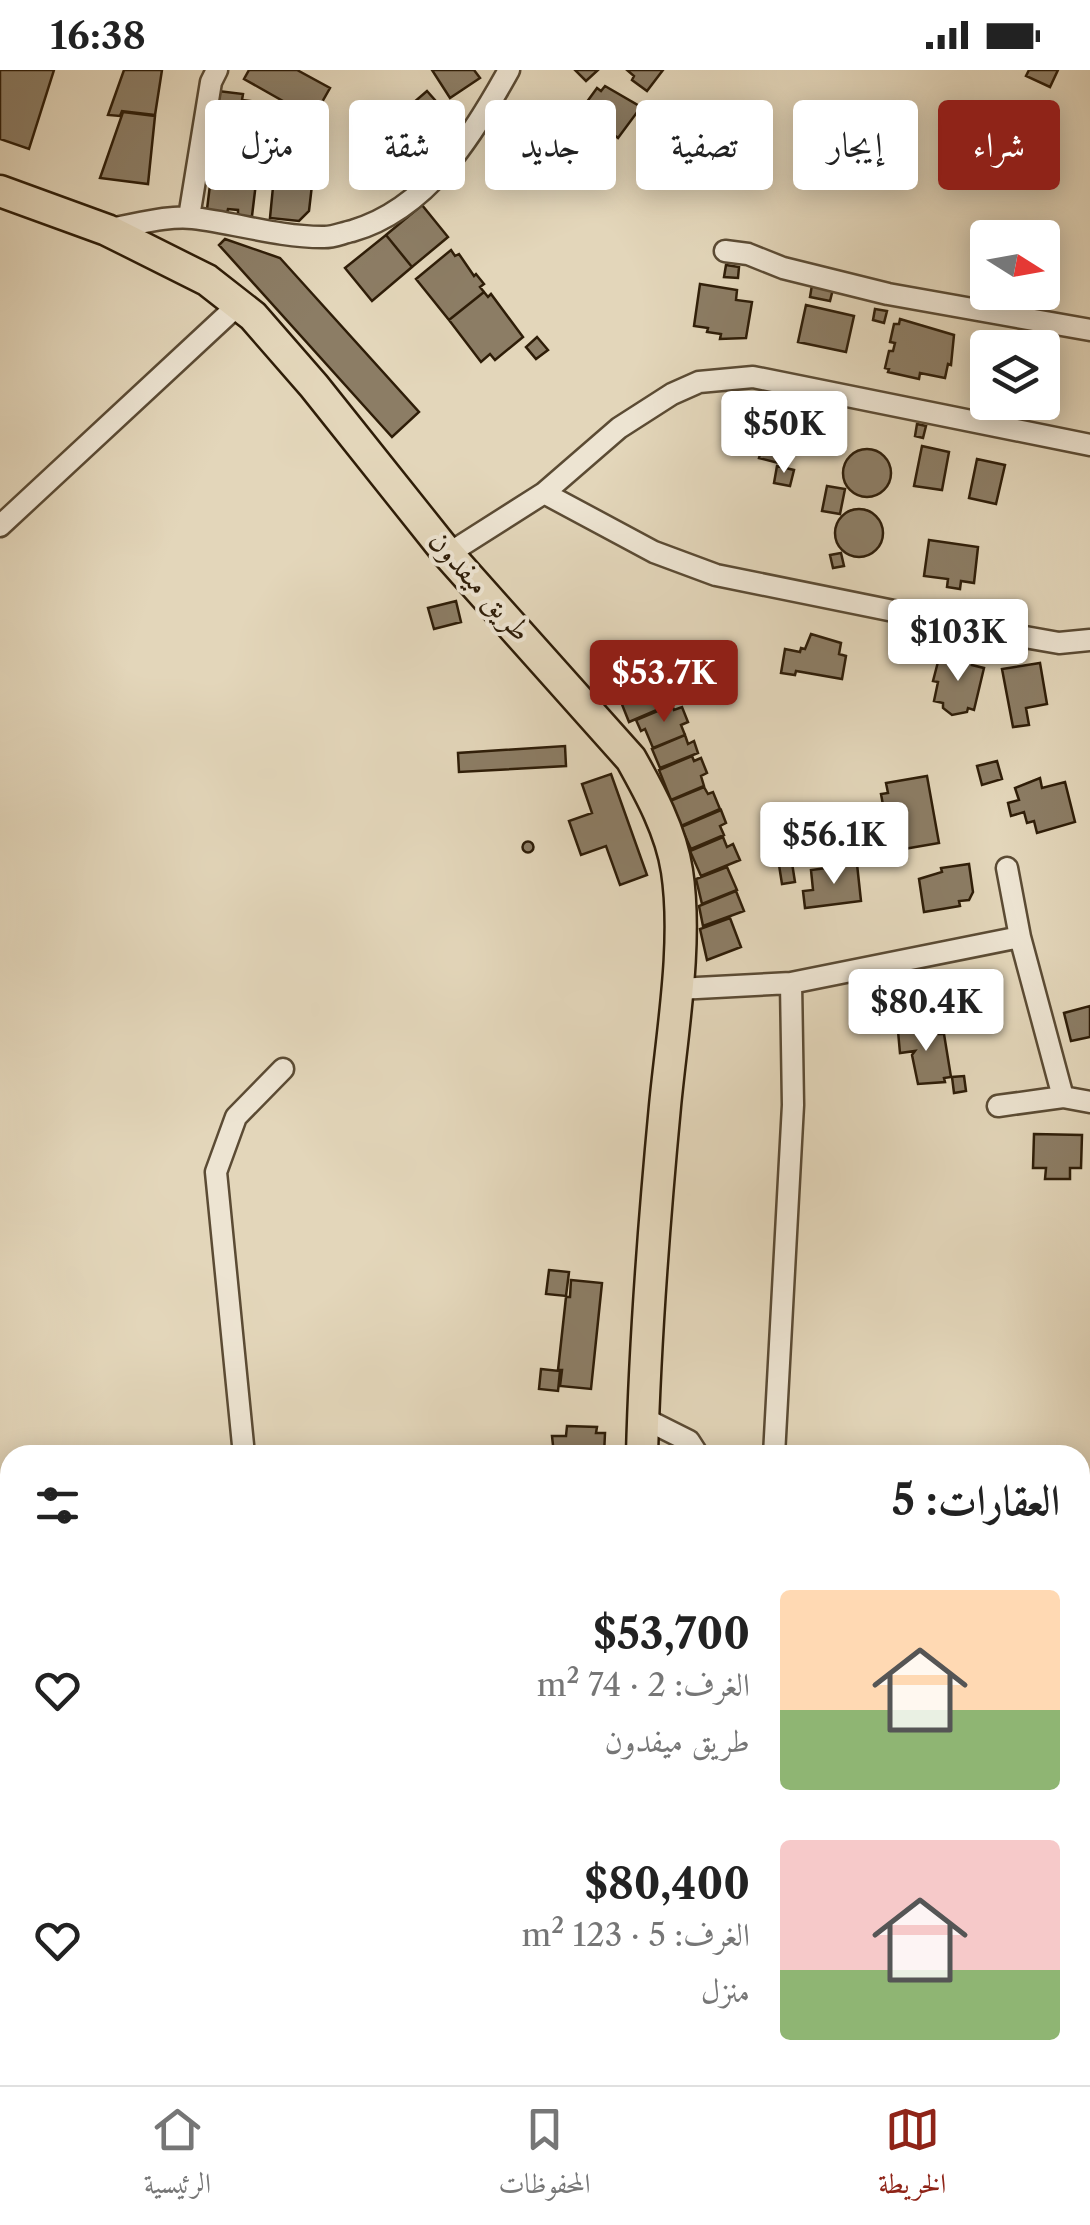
<!DOCTYPE html>
<html lang="ar">
<meta charset="utf-8">
<style>
body{margin:0;font-family:"Libre Caslon Text",Amiri,serif;background:#f2f2f2;color:#222;direction:rtl;height:100vh;display:flex;flex-direction:column;font-size:38px;white-space:nowrap}
*{box-sizing:border-box;margin:0}
p{font-size:32px;color:#767676}
.icon{flex:none;width:55px;height:55px;fill:none;stroke:currentColor;stroke-width:2;stroke-linecap:round;stroke-linejoin:round}
.map{position:relative;flex:1;overflow:hidden;direction:ltr}
.sheet{position:absolute;left:0px;top:1375px;width:1090px;height:640px;display:flex;flex-direction:column;background:#fff;border-radius:30px 30px 0 0;box-shadow:0 5px 25px #0003;direction:rtl}
.sheet>*{flex:none}
.top-card{position:absolute;left:30px;top:30px;width:1030px;height:90px;direction:rtl;display:flex;gap:20px}
.needle{width:65px;rotate:101deg}
.fabs{position:absolute;left:970px;top:150px;display:grid;gap:20px}
.fabs a{display:grid;place-items:center;width:90px;height:90px;border-radius:10px;background:#fff;box-shadow:0 5px 25px #0003;font-size:50px}
.price{position:absolute;translate:-50% -85px;padding:0 22px;border-radius:10px;background:#fff;color:#222;font-size:32px;line-height:65px;filter:drop-shadow(0 2px 5px #0008)}
.price::after{content:'';position:absolute;left:50%;top:60px;width:30px;height:22px;margin-left:-15px;background:inherit;clip-path:polygon(0 0,100% 0,50% 100%)}
.price.on{background:#8f2418;color:#fff}
ul{padding:0;list-style:none}
li{display:flex;align-items:center;gap:30px;height:250px;padding:0 30px}
li span{display:grid;place-items:center;flex:none;width:280px;height:200px;border-radius:10px;color:#555}
li>.icon{margin-inline-start:auto}
span .icon{width:120px;height:120px;fill:#fffc;stroke-width:1}
li b{font-size:42px}
h2{display:flex;justify-content:space-between;align-items:center;height:120px;padding:0 30px;font-size:42px}
.chip{padding:0 35px;border-radius:10px;background:#fff;box-shadow:0 5px 25px #0003;font-size:35px;line-height:90px}
.chip.on{background:#8f2418;color:#fff}
.status{display:flex;justify-content:space-between;align-items:center;height:70px;padding:0 50px;background:#fff;direction:ltr}
.status svg{height:28px;fill:currentColor}
.tab-bar{display:flex;justify-content:space-around;align-items:center;height:140px;border-top:2px solid #e0e0e0;background:#fff;font-size:28px;color:#767676}
.tab-bar a{display:grid;justify-items:center;gap:5px}
.tab-bar .on{color:#8f2418}
.map>svg:first-child{display:block}
.building{fill:#8c7d65;stroke:#2e1d08;stroke-width:2.5}
.lines{fill:none;stroke-linecap:round;stroke-linejoin:round}
.minor-casing{stroke:#5b4b34;stroke-width:25}
.primary-casing{stroke:#2e1d08;stroke-width:35}
.minor{stroke:#ede4d2;stroke-width:20}
.primary{stroke:#e3d6ba;stroke-width:30}
.labels{text-anchor:middle;stroke-width:8;stroke-linejoin:round;paint-order:stroke}
.street-label{font-size:30px;fill:#2e1d08;stroke:#ede4d2}
</style>
<div class="status"><b>16:38</b><svg viewBox="0 0 49 12"><path d="M0 12V9h3v3zM5 12V6h3v6zM10 12V3h3v9zM15 12V0h3v12zM26 1h20v11H26zM47 4h2v5h-2z"/></svg></div>
<div class="map">
<svg width="1090" height="2015" viewBox="0 0 1090 2015">
<rect width="100%" height="100%" fill="#e3d6ba"/>
<filter id="stains"><feTurbulence type="fractalNoise" baseFrequency=".002" numOctaves="4"/><feColorMatrix values="0 0 0 0 .2 0 0 0 0 .09 0 0 0 0 .02 0 0 0 .5 -.17"/></filter>
<radialGradient id="worn" r=".72"><stop offset=".6" stop-color="#630" stop-opacity="0"/><stop offset="1" stop-color="#630" stop-opacity=".3"/></radialGradient>
<path class="building" d="M0,0H54L29,79L0,69Z
M124,0H162L155,45L122,41L120,46L108,45Z
M249,0H297L330,18L313,48L244,9Z
M432,0H474L480,8L450,28Z
M575,0H598L586,11Z
M627,0H663L647,21L632,10L634,6Z
M1029,0H1058L1050,17L1026,6Z
M605,16L641,37L618,68L600,54L597,58L583,47L585,43L581,40L597,18L601,21Z
M218,21L243,24L242,30L265,33L260,76L213,71Z
M427,21L449,46L421,71L408,56L402,62L392,51Z
M123,42L155,46L148,114L100,108Z
M283,69L312,72L308,115H312L309,141L299,151L270,148L273,117L278,118Z
M213,91L258,96L252,146L245,148L238,144V140L228,139L227,143H220L207,139Z
M422,135L448,167L412,197L386,165Z
M386,165L412,197L372,231L345,198Z
M225,169L280,188L419,342L392,367L219,175Z
M451,180L455,186L459,184L474,206L476,204L484,214L480,217L484,222L449,250L416,209Z
M726,195L739,197L738,208L724,207Z
M700,214L737,220L736,230L752,232L746,268L720,269L721,264L707,262L708,258L694,256Z
M812,215L833,219L830,231L810,227Z
M484,222L488,227L491,224L523,267L495,290L490,284L481,292L449,250Z
M806,235L854,246L846,282L798,272Z
M875,239L887,241L884,253L873,250Z
M900,249L954,265L951,295L948,294L945,308L920,303L919,309L888,302L889,299L885,298L889,281H893L895,273L890,272L894,254H899Z
M537,267L548,280L536,289L526,277Z
M754,342L776,348L777,343L793,347L782,394L759,388L762,377L746,374Z
M917,354L926,356L923,368L915,366Z
M922,376L949,382L942,420L914,416Z
M843 403a24 24 0 1 1 48 0a24 24 0 1 1-48 0Z
M977,389L1005,395L996,434L969,428Z
M777,396L794,400L790,416L774,413Z
M827,416L845,419L840,444L822,441Z
M835 463a24 24 0 1 1 48 0a24 24 0 1 1-48 0Z
M929,470L978,477L974,513L961,511L960,519L947,517L948,509L924,506Z
M841,483L844,496L833,498L830,485Z
M456,531L461,552L434,559L428,538Z
M811,564L841,573L839,584L846,586L842,609L796,601L795,605L781,603L785,579L800,582L801,578L805,579Z
M959,585L974,589L972,595L984,598L974,640L968,638L967,642L952,645L943,638V633L934,631L938,612L933,611L939,588L957,592Z
M602,587L636,596L652,591L659,606L654,609L657,615L620,631Z
M1040,593L1047,634L1026,638L1029,655L1013,657L1002,599Z
M662,607L669,623L676,620L680,630L629,652L621,632L658,616L655,610Z
M672,635L674,640L682,637L688,652L681,655L685,665L653,678L645,659L641,661L636,650Z
M685,665L688,674L694,671L698,683L660,698L652,679Z
M565,676L566,696L459,702L458,683Z
M692,686L694,691L701,688L707,703L701,706L704,716L671,730L659,700Z
M997,691L1002,709L982,715L977,696Z
M611,704L647,805L620,815L606,776L581,785L569,751L592,743L582,714Z
M927,706L939,773L898,780L897,771L890,772L886,751L893,750L892,745L885,746L881,724L888,723L886,713Z
M1040,708L1042,718L1065,712L1075,752L1037,763L1034,751L1027,753L1024,742L1011,746L1008,733L1019,730L1015,718Z
M704,717L708,724L713,722L720,739L681,756L670,731Z
M721,740L726,753L720,756L724,765L691,779L681,757Z
M723,767L727,777L733,774L740,790L701,806L690,781Z
M522.5 777a5.5 5.5 0 1 1 11 0a5.5 5.5 0 1 1-11 0Z
M792,793L795,812L782,814L779,795Z
M857,794L861,831L805,838L803,821L813,820L811,800Z
M969,794L973,822L969,830L959,831L960,836L924,842L919,809L942,802L941,798Z
M727,797L737,820L702,834L696,809Z
M736,821L744,841L703,856L699,836Z
M730,848L741,877L707,890L700,859Z
M1090,936V967L1071,971L1064,943Z
M925,956V959L938,958L939,964H944L951,1007L944,1008L945,1012L918,1014L912,985L915,981L900,983L898,961Z
M964,1006L966,1021L954,1023L952,1007Z
M1034,1064L1082,1065L1081,1098H1070V1109H1045L1046,1098H1033Z
M549,1200L569,1202L566,1226L546,1224Z
M571,1210L602,1213L591,1319L560,1316L562,1300H558L566,1227H570Z
M541,1299L560,1301L558,1321L539,1319Z
M567,1356L597,1357L596,1363H605L604,1385H554L552,1366H566Z
M1090,1466V1497L1080,1476V1469Z
M1090,1497V1529L1080,1533V1501Z
M1080 1862a6 6 0 1 1 12 0a6 6 0 1 1-12 0Z
M243,2005H274V2015H238V2009H243Z
M303,2005H358L355,2015H300Z
M732,2005H779L783,2015H719L717,2010Z"/>
<g class="lines">
<defs>
<path id="minor" d="M189,147L211,12L217,0
M109,159C135,155 167,145 193,148C236,153 278,167 322,167C332,168 342,163 352,161C428,139 473,65 509,0
M725,181L748,184L783,198L888,224L1090,260
M544,423L654,482L716,505L1002,563L1059,573L1090,570
M0,456L239,234
M448,484L544,423L619,358L672,324L699,312L753,307L1090,375
M1007,798L1020,867L1063,1027L1090,1032
M678,919L791,913L1020,867
M998,1036L1063,1027
M643,1348L689,1371L698,1385
M244,1385L216,1102L236,1047L283,999
M774,1385L793,1035L791,913
M1080,1567L1090,1564
M1080,1804L1090,1785
M0,1816H10
M209,2015V2005
M373,2015L374,2005"/>
<path id="primary" d="M0,121L107,160L207,210L253,246L314,316L448,484L631,689C650,723 671,761 677,801C688,873 672,963 665,1036C654,1152 645,1269 642,1385
M703,2005L706,2015"/>
</defs>
<use href="#minor" class="minor-casing"/>
<use href="#primary" class="primary-casing"/>
<use href="#minor" class="minor"/>
<use href="#primary" class="primary"/>
</g>
<g class="labels">
<g class="street-label">
<text transform="translate(480 516) rotate(48)" y="10">طريق ميفدون</text>
</g>
</g>
<rect width="100%" height="100%" filter="url(#stains)"/>
<rect width="100%" height="100%" fill="url(#worn)"/>
</svg>
<div class="fabs">
<a><svg class="needle" viewBox="-14 -14 28 28"><path d="M0-13l5 13h-10z" fill="#e53935"/><path d="M0 13l5-13h-10z" fill="#767676"/></svg></a>
<a><svg class="icon" aria-label="layers" viewBox="0 0 24 24"><path d="M12 4l9 5-9 5-9-5zM3 14l9 5 9-5"/></svg></a>
</div>
<b class="price" style="left:784px;top:406px">$50K</b>
<b class="price" style="left:958px;top:614px">$103K</b>
<b class="price on" style="left:664px;top:655px">$53.7K</b>
<b class="price" style="left:834px;top:817px">$56.1K</b>
<b class="price" style="left:926px;top:984px">$80.4K</b>
<div class="top-card">
<a class="chip on">شراء</a>
<a class="chip">إيجار</a>
<a class="chip">تصفية</a>
<a class="chip">جديد</a>
<a class="chip">شقة</a>
<a class="chip">منزل</a>
</div>
<section class="sheet">
<h2>العقارات: 5<svg class="icon" aria-label="filters" viewBox="0 0 24 24"><path d="M4 7h16M4 17h16"/><circle cx="9" cy="7" r="2"/><circle cx="15" cy="17" r="2"/></svg></h2>
<ul>
<li><span style="background:linear-gradient(#ffd9b3 60%,#8fb573 0)"><svg class="icon" aria-label="home" viewBox="0 0 24 24"><path d="M3 11l9-7 9 7M6 9v11h12V9"/></svg></span><div><b>$53,700</b><p>الغرف: 2 · 74 m²</p><p>طريق ميفدون</p></div><svg class="icon" aria-label="heart" viewBox="0 0 24 24"><path d="M12 20l-8-8c-3-5 5-10 8-4 3-6 11-1 8 4z"/></svg></li>
<li><span style="background:linear-gradient(#f6c9c9 65%,#8fb573 0)"><svg class="icon" aria-label="home" viewBox="0 0 24 24"><path d="M3 11l9-7 9 7M6 9v11h12V9"/></svg></span><div><b>$80,400</b><p>الغرف: 5 · 123 m²</p><p>منزل</p></div><svg class="icon" aria-label="heart" viewBox="0 0 24 24"><path d="M12 20l-8-8c-3-5 5-10 8-4 3-6 11-1 8 4z"/></svg></li>
</ul>
</section>
</div>
<nav class="tab-bar">
<a class="on"><svg class="icon" aria-label="map" viewBox="0 0 24 24"><path d="M3 6l6-2 6 2 6-2v14l-6 2-6-2-6 2zM9 4v14M15 6v14"/></svg>الخريطة</a>
<a><svg class="icon" aria-label="saved" viewBox="0 0 24 24"><path d="M7 4h10v16l-5-4-5 4z"/></svg>المحفوظات</a>
<a><svg class="icon" aria-label="home" viewBox="0 0 24 24"><path d="M3 11l9-7 9 7M6 9v11h12V9"/></svg>الرئيسية</a>
</nav>
